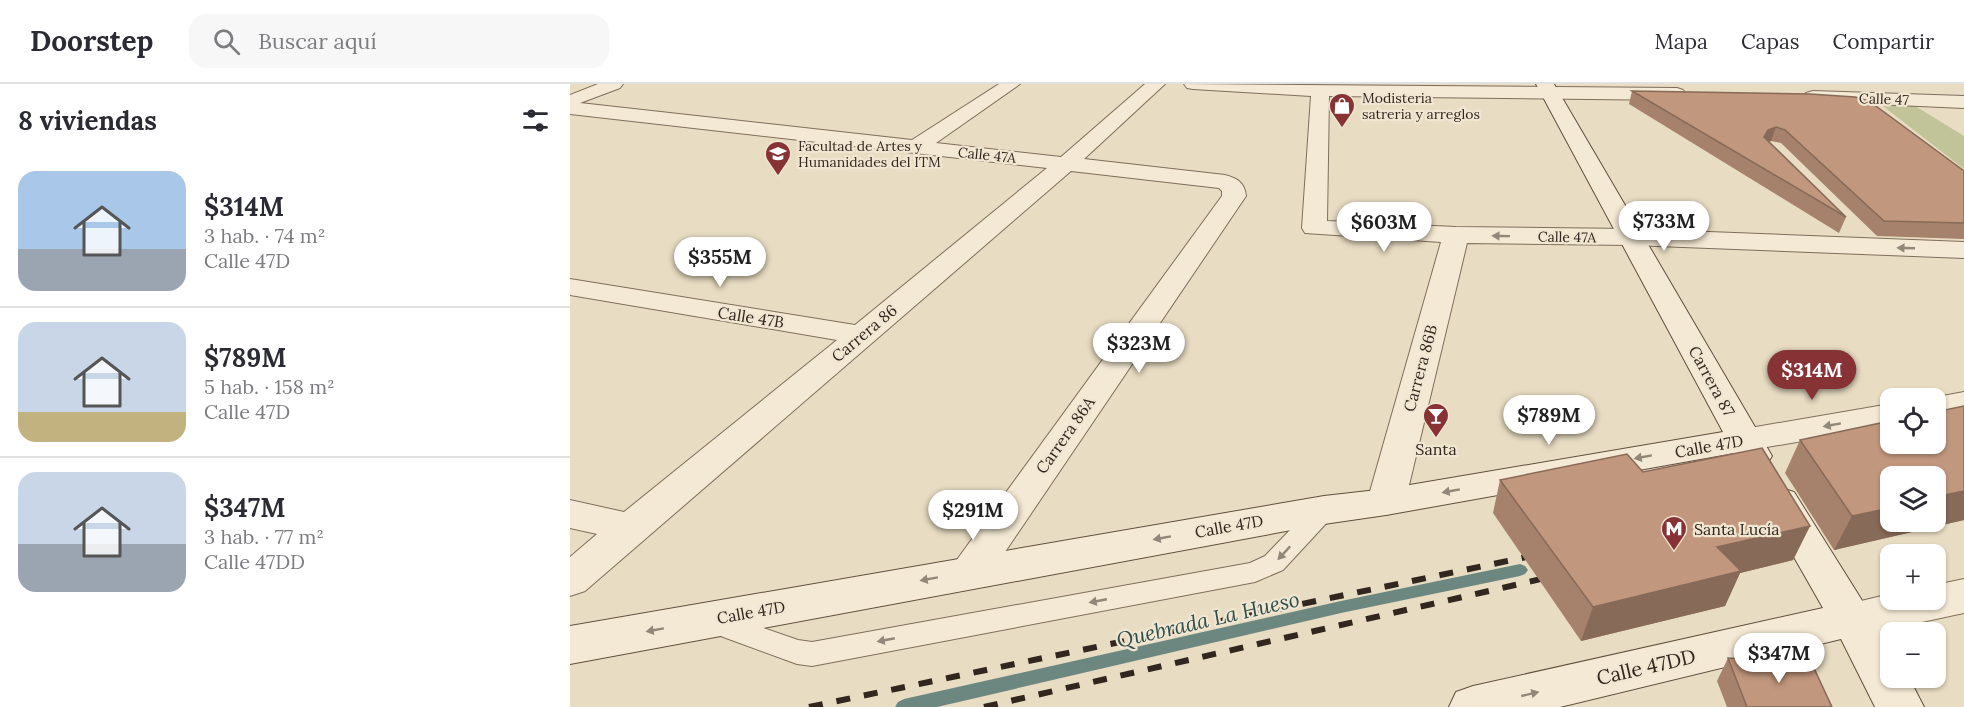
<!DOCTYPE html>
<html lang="es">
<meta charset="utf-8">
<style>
body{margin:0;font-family:Lora,serif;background:#f7f7f7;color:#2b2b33;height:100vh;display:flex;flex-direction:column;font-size:22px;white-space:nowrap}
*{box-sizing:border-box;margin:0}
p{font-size:20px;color:#7c7c81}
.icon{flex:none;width:33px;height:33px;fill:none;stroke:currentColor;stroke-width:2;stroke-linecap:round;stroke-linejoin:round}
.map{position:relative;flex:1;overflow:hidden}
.panel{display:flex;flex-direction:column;background:#fff;width:570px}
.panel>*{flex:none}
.buttons{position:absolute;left:1310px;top:304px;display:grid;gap:12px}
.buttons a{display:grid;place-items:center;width:66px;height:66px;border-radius:12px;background:#fff;box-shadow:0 2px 4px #0004;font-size:30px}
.price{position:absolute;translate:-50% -51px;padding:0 14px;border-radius:21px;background:#fff;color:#222;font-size:20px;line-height:39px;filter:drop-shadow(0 2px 3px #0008)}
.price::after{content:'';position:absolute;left:50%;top:36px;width:18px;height:14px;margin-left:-9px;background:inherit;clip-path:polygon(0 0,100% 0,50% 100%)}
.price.on{background:#873336;color:#fff}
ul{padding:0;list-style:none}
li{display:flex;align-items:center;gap:18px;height:150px;padding:0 18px}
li+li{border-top:2px solid #e1e1e2}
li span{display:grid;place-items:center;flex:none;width:168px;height:120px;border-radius:18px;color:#555}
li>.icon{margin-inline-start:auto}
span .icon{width:72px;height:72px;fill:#fffc;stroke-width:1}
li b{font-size:26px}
h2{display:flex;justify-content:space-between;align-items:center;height:72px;padding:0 18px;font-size:26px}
header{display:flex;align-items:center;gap:36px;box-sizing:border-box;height:84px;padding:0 30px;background:#fff;border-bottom:2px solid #e1e1e2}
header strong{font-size:28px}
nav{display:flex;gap:33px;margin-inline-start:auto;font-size:21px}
.search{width:420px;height:54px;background:#f7f7f7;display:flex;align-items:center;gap:15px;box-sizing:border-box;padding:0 21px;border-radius:18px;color:#7c7c81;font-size:22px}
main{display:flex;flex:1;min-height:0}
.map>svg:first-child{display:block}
.green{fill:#c0c498}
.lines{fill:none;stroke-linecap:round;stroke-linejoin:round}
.stream{fill:#6c8780;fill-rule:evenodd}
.lane-casing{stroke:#7f6e5c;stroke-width:2}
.street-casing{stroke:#7f6e5c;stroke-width:2}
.secondary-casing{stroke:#614f3f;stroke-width:2}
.lane{fill:#f4e9d4;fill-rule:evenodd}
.street{fill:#f4e9d4;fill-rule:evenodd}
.secondary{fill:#f4e9d4;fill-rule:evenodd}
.rail{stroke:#31271e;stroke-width:6;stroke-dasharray:14 14;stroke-linecap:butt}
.wall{fill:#a6826c}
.shaded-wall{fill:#876a58}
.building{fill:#c1977d;stroke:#876a58;stroke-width:1.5}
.oneway{fill:#928879}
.labels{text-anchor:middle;stroke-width:4.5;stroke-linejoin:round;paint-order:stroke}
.far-poi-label{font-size:14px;fill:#31271e;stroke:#f0e6d1;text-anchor:start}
.far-street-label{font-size:14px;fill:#31271e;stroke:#f0e6d1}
.street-label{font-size:16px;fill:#31271e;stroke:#f0e6d1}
.poi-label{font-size:16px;fill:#31271e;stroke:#f0e6d1}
.near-street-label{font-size:20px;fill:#31271e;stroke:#f0e6d1}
.near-water-label{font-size:21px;font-style:italic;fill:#2f4f4c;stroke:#f0e6d1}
</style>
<header>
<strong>Doorstep</strong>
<div class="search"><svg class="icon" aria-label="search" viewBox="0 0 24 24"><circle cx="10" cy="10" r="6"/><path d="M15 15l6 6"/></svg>Buscar aquí</div>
<nav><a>Mapa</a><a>Capas</a><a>Compartir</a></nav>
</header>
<main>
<section class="panel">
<h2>8 viviendas<svg class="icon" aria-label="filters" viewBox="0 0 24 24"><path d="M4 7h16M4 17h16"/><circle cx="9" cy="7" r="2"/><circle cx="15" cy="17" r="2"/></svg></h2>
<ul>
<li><span style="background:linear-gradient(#a9c7e8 65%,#9aa5b1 0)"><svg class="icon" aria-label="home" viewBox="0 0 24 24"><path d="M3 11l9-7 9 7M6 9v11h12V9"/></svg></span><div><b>$314M</b><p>3 hab. · 74 m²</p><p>Calle 47D</p></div></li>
<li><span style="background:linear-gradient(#c9d6e8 75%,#c2b280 0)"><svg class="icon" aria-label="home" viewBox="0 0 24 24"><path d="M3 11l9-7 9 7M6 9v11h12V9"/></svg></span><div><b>$789M</b><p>5 hab. · 158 m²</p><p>Calle 47D</p></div></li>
<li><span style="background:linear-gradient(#c9d6e8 60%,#9aa5b1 0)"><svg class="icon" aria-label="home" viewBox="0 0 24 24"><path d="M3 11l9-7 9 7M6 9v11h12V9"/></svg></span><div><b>$347M</b><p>3 hab. · 77 m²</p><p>Calle 47DD</p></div></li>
</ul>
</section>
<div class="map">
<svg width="1394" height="623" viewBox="0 0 1394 623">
<rect width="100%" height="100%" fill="#e8dcc2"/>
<path class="green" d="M1309,19L1345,22L1394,52V85Z"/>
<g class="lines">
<path class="stream" d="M950,480L955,482L958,486L955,490L950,492L771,529L367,623H325L328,618L334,615L771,517Z"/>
<defs>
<path id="lane" d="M754,417L763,420L766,426L763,432L713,486L685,498L242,582L227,580L137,547L133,539L137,531L147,528L228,556L242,558L680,479L695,472L745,420Z"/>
<path id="street" d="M28,0H53L50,4L10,19L342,56L429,0H450L366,59L491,73L575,0H595L514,75L655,91C667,94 675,99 676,112L414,499L399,504L384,499L378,488L652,112V107L649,104L501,87L15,507L0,512V473L27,450L0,444V416L54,428L267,256L0,211V195L285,241L477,84L0,30V11Z
M614,0L1107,4L1113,6L1116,10L1113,14L1107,16L759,12L757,137L886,143L1061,145L1394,158V174L1061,161L897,159L835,418L829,427L816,431L803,427L797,418L871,158L735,149L732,144L741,12L623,5L617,4Z
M1243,7L1394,12V24L1236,17L1234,13L1236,9Z
M1394,308V328L1365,333V315H1356Z
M1320,320V342L1174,367L1162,364L1156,356L1162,348L1174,345Z
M1394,495V529L1282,553L1266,547L1260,535L1266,523L1320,510V516H1365V501Z"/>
<path id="secondary" d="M966,0H984L1202,372L1197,380L1184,384L1171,380L1164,369L816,431L754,440L0,580V542L754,412L816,405L1153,348Z
M1211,404L1224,408L1320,561V594H1339L1354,623H1305L1271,555L990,623H879L886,608L903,602L1253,524L1192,417L1198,408Z"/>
</defs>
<use href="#lane" class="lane-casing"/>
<use href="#street" class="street-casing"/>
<use href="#secondary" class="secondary-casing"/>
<use href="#lane" class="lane"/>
<use href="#street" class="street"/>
<use href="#secondary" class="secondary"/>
<path class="rail" d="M239,623L971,470
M414,623L984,492"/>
</g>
<path class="wall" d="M1062,7L1394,87V155L1307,152L1211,59L1201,57L1199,58L1276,133L1269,149L1059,20Z
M1394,322V436L1264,466L1215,389L1230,356Z
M1073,388L1240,442L1223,476L1170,489L1155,522L1011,557L923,429L930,396Z
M1158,574L1262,623H1157L1147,597Z"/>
<path class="shaded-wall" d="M1206,43L1201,57L1193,59L1194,53L1198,46Z
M1394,407V436L1264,466L1282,432L1320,424V438H1365V413Z
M1240,442L1223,476L1170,489L1155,522L1011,557L1023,523L1147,463Z"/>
<path class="building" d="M1062,7L1240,10L1285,13L1299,17L1394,87V139L1314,137L1215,46L1206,43L1198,46L1194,53L1276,133Z
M1394,322V407L1365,413V393H1320V424L1282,432L1230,356L1320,337V360H1365V328Z
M1192,364L1240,442L1147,463L1171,487L1023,523L930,396L1057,370L1073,388Z
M1158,574L1242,580L1262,623H1177Z"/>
<defs><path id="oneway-solid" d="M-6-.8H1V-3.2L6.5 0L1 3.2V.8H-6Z" transform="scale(1.5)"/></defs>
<g class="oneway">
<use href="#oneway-solid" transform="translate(931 152) rotate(-179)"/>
<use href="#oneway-solid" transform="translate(1336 164) rotate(-178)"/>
<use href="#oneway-solid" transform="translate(1262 341) rotate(170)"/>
<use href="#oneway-solid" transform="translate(1073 373) rotate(170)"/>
<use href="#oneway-solid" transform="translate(881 407) rotate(170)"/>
<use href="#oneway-solid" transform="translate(592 454) rotate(170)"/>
<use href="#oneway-solid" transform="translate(714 469) rotate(133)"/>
<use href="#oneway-solid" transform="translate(359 495) rotate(170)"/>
<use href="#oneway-solid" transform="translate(528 517) rotate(169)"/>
<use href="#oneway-solid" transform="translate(85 546) rotate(170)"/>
<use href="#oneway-solid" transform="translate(316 556) rotate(169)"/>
<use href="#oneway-solid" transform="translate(960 610) rotate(-13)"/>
</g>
<defs>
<symbol id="shop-pin" viewBox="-11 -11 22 30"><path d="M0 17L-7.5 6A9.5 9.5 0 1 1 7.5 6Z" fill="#873336" stroke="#f0e6d1"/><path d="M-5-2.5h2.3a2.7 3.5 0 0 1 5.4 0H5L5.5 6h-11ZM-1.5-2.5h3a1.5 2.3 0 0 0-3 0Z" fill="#fff"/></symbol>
<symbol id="university-pin" viewBox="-11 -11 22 30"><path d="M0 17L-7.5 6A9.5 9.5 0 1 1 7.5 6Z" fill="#873336" stroke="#f0e6d1"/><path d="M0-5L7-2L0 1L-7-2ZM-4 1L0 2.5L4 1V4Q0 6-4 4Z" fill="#fff"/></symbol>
<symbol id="bar-pin" viewBox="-11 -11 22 30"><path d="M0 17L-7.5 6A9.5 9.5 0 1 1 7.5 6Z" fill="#873336" stroke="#f0e6d1"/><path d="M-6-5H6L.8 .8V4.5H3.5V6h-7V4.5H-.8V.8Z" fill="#fff"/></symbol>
<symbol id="metro-pin" viewBox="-11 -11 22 30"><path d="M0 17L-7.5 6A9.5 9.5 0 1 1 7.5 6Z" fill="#873336" stroke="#f0e6d1"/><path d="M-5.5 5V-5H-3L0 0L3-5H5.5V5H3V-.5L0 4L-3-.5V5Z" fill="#fff"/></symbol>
</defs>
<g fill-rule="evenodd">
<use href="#shop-pin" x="757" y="7" width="30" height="40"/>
<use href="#university-pin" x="193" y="55" width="30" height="40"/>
<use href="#bar-pin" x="851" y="317" width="30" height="40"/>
<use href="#metro-pin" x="1089" y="430" width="30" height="40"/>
</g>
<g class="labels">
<g class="far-poi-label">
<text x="792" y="19">Modisteria<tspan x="792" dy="16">satreria y arreglos</tspan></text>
<text x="228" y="67">Facultad de Artes y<tspan x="228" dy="16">Humanidades del ITM</tspan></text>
</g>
<g class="far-street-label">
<text transform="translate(1314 15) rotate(2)" y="5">Calle 47</text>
<text transform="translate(417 71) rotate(6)" y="5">Calle 47A</text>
<text transform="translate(997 153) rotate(1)" y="5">Calle 47A</text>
</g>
<g class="street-label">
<text transform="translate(181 233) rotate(9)" y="6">Calle 47B</text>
<text transform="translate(294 249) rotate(-40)" y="6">Carrera 86</text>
<text transform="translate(850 284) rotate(-75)" y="6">Carrera 86B</text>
<text transform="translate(1142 297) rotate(61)" y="6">Carrera 87</text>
<text transform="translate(495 351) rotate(-55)" y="6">Carrera 86A</text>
<text transform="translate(1139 362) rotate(-10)" y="6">Calle 47D</text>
<text transform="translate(659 442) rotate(-10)" y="6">Calle 47D</text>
<text transform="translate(181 528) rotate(-10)" y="6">Calle 47D</text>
</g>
<g class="poi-label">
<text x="866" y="371">Santa</text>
<text x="1124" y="451" text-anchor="start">Santa Lucía</text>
</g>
<g class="near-street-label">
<text transform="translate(1076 583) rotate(-13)" y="7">Calle 47DD</text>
</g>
<g class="near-water-label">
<text transform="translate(638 536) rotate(-13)" y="7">Quebrada La Hueso</text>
</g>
</g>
</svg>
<div class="buttons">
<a><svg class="icon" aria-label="locate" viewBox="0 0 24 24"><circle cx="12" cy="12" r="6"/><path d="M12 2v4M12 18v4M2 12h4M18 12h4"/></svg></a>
<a><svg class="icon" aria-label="layers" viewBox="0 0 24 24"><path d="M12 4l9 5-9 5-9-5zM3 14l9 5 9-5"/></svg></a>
<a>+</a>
<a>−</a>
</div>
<b class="price" style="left:1094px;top:168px">$733M</b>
<b class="price" style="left:814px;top:169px">$603M</b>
<b class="price" style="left:150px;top:204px">$355M</b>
<b class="price" style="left:569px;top:290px">$323M</b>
<b class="price on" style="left:1242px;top:317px">$314M</b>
<b class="price" style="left:979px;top:362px">$789M</b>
<b class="price" style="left:403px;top:457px">$291M</b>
<b class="price" style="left:1209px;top:600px">$347M</b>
</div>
</main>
